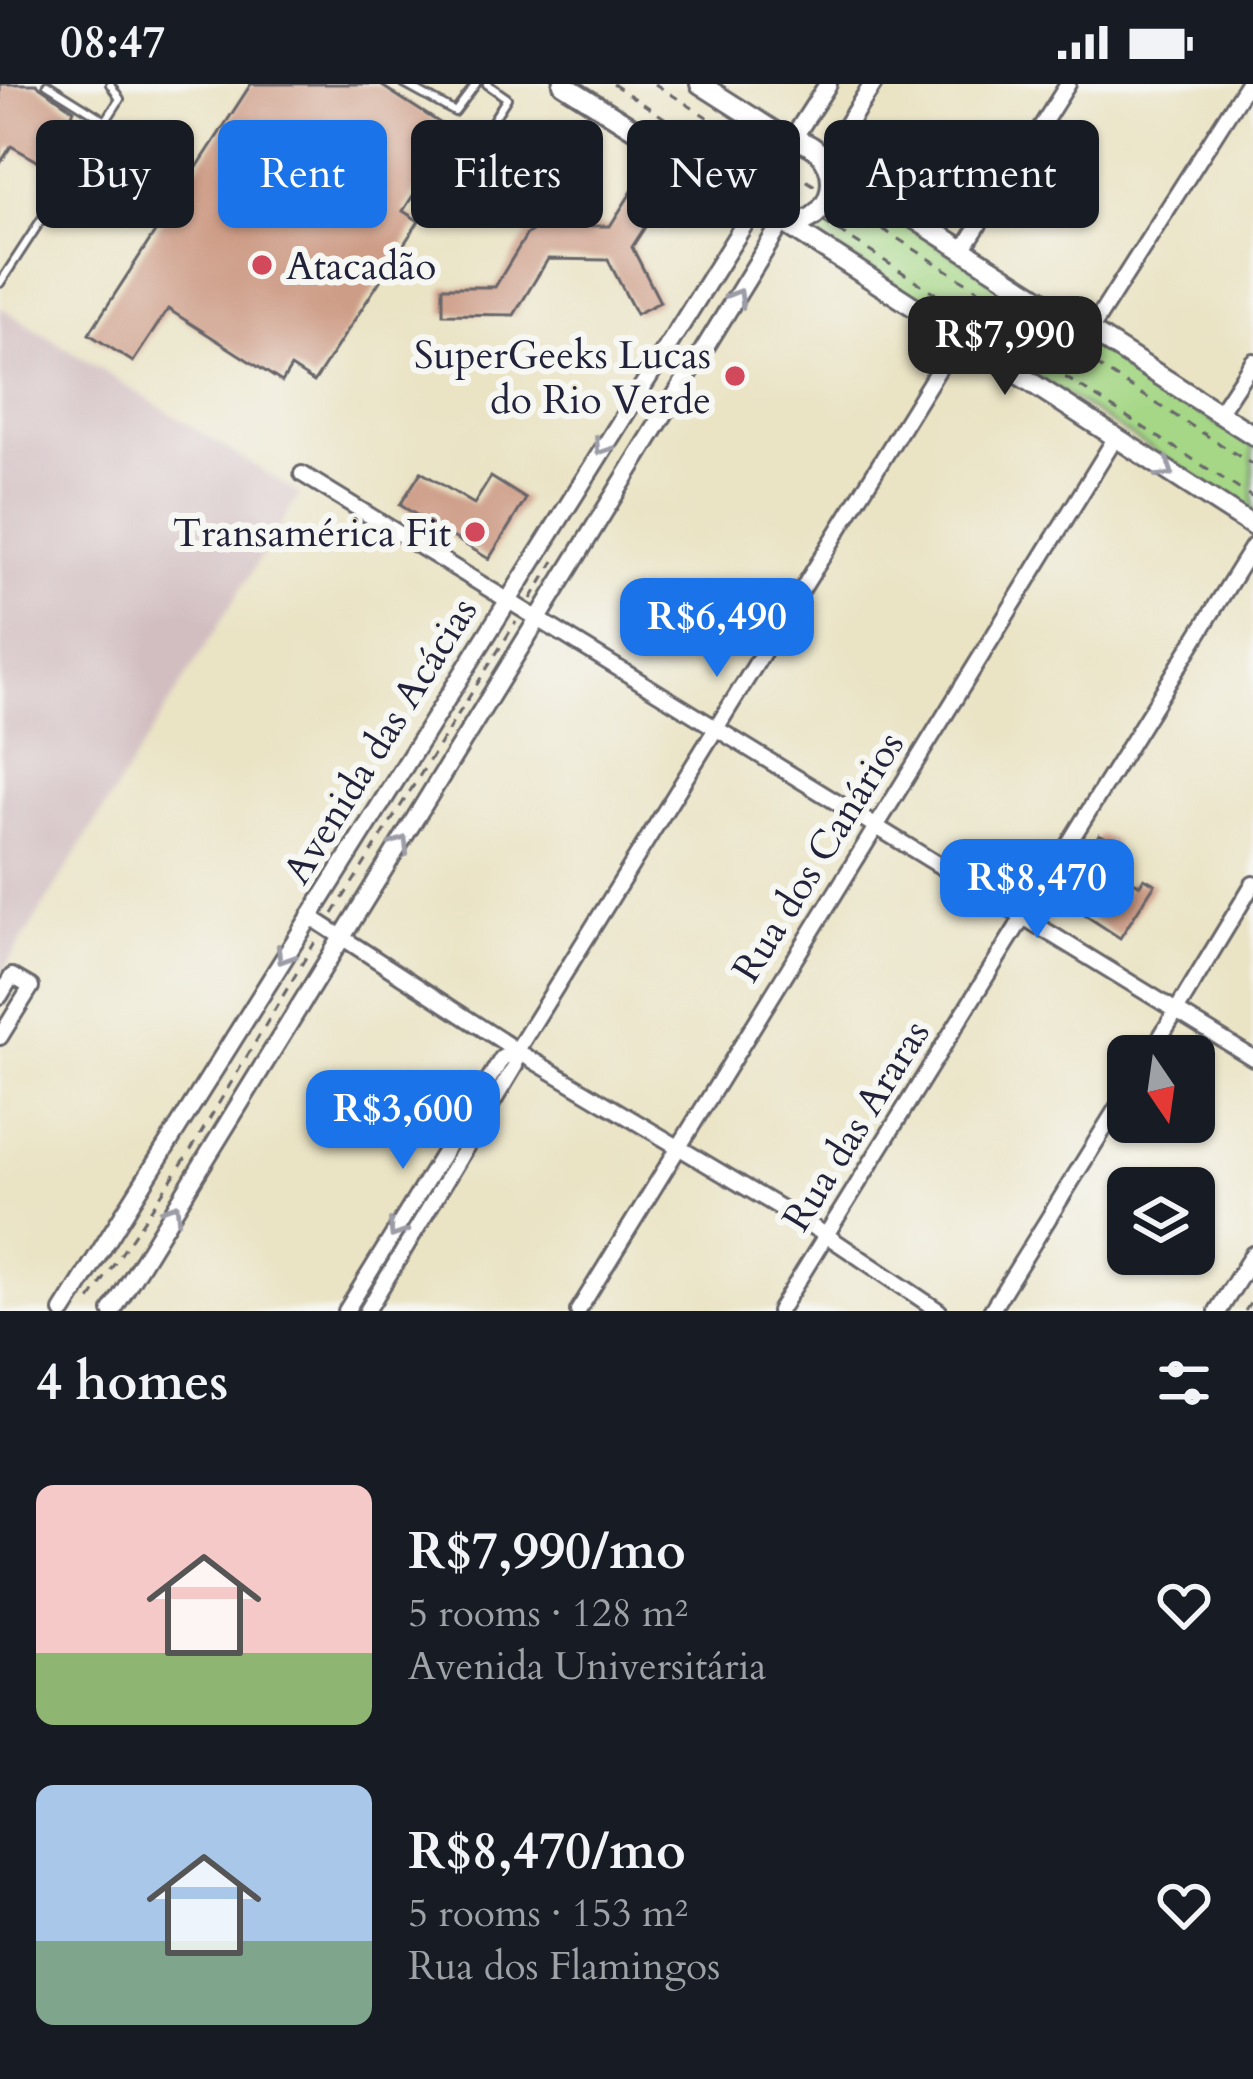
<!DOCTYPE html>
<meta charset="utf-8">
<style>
body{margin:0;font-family:Cardo,serif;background:#20242c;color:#f1f3f6;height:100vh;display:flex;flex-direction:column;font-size:45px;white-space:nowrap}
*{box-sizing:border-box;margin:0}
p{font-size:39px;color:#9ea1a6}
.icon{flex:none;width:66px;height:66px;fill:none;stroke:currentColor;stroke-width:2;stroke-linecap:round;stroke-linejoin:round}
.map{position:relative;height:1227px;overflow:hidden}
.details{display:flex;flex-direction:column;background:#171b24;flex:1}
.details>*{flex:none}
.banner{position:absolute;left:36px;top:36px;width:1182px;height:108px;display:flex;gap:24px}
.needle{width:78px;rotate:167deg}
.tools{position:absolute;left:1107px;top:951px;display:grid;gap:24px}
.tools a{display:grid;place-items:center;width:108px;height:108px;border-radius:18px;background:#171b24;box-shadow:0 3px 9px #0004;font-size:60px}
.price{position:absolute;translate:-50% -102px;padding:0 27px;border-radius:24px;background:#1a73e8;color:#fff;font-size:39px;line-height:78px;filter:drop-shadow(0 3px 6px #0008)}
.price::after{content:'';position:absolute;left:50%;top:72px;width:36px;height:27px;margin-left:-18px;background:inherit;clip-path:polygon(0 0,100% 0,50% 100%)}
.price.current{background:#222;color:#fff}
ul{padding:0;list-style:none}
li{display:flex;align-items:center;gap:36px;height:300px;padding:0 36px}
li span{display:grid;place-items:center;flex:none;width:336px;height:240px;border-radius:18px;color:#555}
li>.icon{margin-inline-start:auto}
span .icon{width:144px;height:144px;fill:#fffc;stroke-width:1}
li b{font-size:51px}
h2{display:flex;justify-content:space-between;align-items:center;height:144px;padding:0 36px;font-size:51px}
.chip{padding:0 42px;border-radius:18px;background:#171b24;box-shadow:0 3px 9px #0004;font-size:42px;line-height:108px}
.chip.current{background:#1a73e8;color:#fff}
.status{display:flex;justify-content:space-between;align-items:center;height:84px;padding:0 60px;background:#171b24;direction:ltr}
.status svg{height:33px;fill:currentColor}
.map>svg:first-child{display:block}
.industrial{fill:#d2bec1}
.green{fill:#a5d786;stroke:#647c60;stroke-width:3}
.building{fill:#ce9d87}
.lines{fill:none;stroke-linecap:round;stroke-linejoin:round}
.service-casing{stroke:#68666b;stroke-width:12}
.minor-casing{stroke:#68666b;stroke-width:20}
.tertiary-casing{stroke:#68666b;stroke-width:22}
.secondary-casing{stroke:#68666b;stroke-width:24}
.path{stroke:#68666b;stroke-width:3;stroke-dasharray:9 9;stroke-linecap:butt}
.service{stroke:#fff;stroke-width:6}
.minor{stroke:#fff;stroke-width:14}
.tertiary{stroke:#fff;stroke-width:16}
.secondary{stroke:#fff;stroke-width:18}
.oneway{stroke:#9c9ca7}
.poi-dot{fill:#d1495b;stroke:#f6f6f2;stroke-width:4.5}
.labels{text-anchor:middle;stroke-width:12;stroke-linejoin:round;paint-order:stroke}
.poi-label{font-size:39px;fill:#22223b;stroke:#f6f6f2;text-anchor:end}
.street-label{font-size:39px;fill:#22223b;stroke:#f6f6f2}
</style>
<div class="status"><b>08:47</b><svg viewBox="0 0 49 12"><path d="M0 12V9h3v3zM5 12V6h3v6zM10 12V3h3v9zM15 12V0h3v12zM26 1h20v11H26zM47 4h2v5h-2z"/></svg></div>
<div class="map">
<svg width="1253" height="1227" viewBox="0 0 1253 1227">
<rect width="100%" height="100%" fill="#f6f6f2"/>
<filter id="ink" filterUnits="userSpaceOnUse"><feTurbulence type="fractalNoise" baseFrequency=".00833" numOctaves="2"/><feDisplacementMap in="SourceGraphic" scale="24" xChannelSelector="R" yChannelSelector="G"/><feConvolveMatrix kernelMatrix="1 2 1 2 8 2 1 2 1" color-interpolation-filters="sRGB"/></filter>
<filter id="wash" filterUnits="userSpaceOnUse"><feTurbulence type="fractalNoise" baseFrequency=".004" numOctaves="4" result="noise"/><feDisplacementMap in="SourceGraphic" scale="48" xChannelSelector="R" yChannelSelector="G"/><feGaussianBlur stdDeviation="2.7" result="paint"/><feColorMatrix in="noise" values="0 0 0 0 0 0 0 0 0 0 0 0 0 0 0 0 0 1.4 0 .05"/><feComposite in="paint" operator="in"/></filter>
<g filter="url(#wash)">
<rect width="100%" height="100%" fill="#eae3c4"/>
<path class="industrial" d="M0,223L300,410L0,892Z"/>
<path class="green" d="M838,97L1253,362V430L809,147L828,128Z"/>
<g id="blocks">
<path class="building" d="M0,0H36L74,26L72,30L78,34L66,53L60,49L41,79L11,62L0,80Z
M251,0H379L454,48L403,127L419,137L314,298L291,283L282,298L168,225L133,278L89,250Z
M641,93L667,109L632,163L660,218L636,230L608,176L548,175L514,231L443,230V203H495L527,150L540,142H610Z
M421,388L474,420L491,393L526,415L489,475L400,421Z
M1099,750L1115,758L1111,774L1097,805L1067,824L1060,813L1075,801Z
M1144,794L1155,800L1120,854L1085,831L1096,813L1114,824L1132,796L1140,801Z"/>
</g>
</g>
<g filter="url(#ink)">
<use href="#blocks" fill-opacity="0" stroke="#68666b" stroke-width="3"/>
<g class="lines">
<defs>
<path id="service" d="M47,0L106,37
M404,0L455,28L476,0
M440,119L507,14L487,0
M0,199L120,15L110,0"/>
<path id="minor" d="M963,166L1068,0
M1090,247L1247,0
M1219,329L1253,277
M302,390L1253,974
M309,832L522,970L826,1151L939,1227
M0,912L12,892L31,903L0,953
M1149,972L1253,800
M346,1227L502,974L517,966
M367,1227L515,982L517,966L959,252
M578,1227L1116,353
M779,1227L1253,462
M991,1227L1128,1006"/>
<path id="tertiary" d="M792,56L828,0
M825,75L873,0
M63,1227L755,123
M112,1227L781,140
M1218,1227L1253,1171"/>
<path id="secondary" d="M563,0L752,119
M700,0L788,56
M747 98a42 42 0 1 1 84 0a42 42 0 1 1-84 0Z
M827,79L1253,351
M786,140L1253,442"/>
</defs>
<use href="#service" class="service-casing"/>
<use href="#minor" class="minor-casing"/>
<use href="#tertiary" class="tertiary-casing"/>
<use href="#secondary" class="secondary-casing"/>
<path class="path" d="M613,0L748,89L780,117L815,132L1253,414
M655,0L1253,381
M772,128L780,117
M531,515L554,477
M333,830L516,538
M90,1216L191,1066L318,853
M1245,1227L1253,1215"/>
<use href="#service" class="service"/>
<use href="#minor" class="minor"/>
<use href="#tertiary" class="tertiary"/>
<use href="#secondary" class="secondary"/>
</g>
<defs><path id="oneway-chevron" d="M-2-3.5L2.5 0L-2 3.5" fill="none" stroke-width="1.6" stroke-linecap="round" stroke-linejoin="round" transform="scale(3)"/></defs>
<g class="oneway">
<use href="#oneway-chevron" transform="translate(737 213) rotate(-59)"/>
<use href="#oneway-chevron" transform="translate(602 363) rotate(123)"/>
<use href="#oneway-chevron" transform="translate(1166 386) rotate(33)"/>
<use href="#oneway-chevron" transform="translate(401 760) rotate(-58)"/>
<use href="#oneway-chevron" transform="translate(284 872) rotate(122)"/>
<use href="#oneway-chevron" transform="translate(173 1127) rotate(-58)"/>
<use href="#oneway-chevron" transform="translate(396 1146) rotate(122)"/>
</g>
</g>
<g class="poi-dot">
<circle cx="262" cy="181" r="12"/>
<circle cx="735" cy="292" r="12"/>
<circle cx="475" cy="448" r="12"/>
</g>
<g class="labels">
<g class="poi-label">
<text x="286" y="195" text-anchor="start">Atacadão</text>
<text x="711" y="284">SuperGeeks Lucas<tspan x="711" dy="45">do Rio Verde</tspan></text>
<text x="451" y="462">Transamérica Fit</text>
</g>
<g class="street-label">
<text transform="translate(379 656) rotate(-58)" y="14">Avenida das Acácias</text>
<text transform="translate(817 772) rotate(-58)" y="14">Rua dos Canários</text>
<text transform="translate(855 1041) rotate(-58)" y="14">Rua das Araras</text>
</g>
</g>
</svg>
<div class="tools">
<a><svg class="needle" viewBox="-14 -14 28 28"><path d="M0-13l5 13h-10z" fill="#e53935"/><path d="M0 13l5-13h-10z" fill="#9ea1a6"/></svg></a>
<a><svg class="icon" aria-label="layers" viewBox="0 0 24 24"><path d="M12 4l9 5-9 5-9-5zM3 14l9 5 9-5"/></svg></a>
</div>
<b class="price current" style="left:1005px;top:314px">R$7,990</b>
<b class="price" style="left:717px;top:596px">R$6,490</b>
<b class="price" style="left:1037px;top:857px">R$8,470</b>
<b class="price" style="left:403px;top:1088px">R$3,600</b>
<div class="banner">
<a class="chip">Buy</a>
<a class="chip current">Rent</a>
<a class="chip">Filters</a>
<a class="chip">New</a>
<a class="chip">Apartment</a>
</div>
</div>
<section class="details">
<h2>4 homes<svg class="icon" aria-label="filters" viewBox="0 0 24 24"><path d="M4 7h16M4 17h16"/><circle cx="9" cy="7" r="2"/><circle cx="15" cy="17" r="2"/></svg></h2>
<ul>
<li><span style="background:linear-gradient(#f6c9c9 70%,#8fb573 0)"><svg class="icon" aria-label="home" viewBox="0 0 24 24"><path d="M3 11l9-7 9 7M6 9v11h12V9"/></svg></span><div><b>R$7,990/mo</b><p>5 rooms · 128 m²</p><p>Avenida Universitária</p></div><svg class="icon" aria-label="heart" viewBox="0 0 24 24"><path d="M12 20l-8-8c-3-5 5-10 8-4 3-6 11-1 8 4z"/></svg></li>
<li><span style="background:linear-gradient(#a9c7e8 65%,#7fa58c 0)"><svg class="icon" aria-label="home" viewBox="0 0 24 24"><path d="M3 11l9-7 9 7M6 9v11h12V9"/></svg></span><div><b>R$8,470/mo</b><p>5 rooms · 153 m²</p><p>Rua dos Flamingos</p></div><svg class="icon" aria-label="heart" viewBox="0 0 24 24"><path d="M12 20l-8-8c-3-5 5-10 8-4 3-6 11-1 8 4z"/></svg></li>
</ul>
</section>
